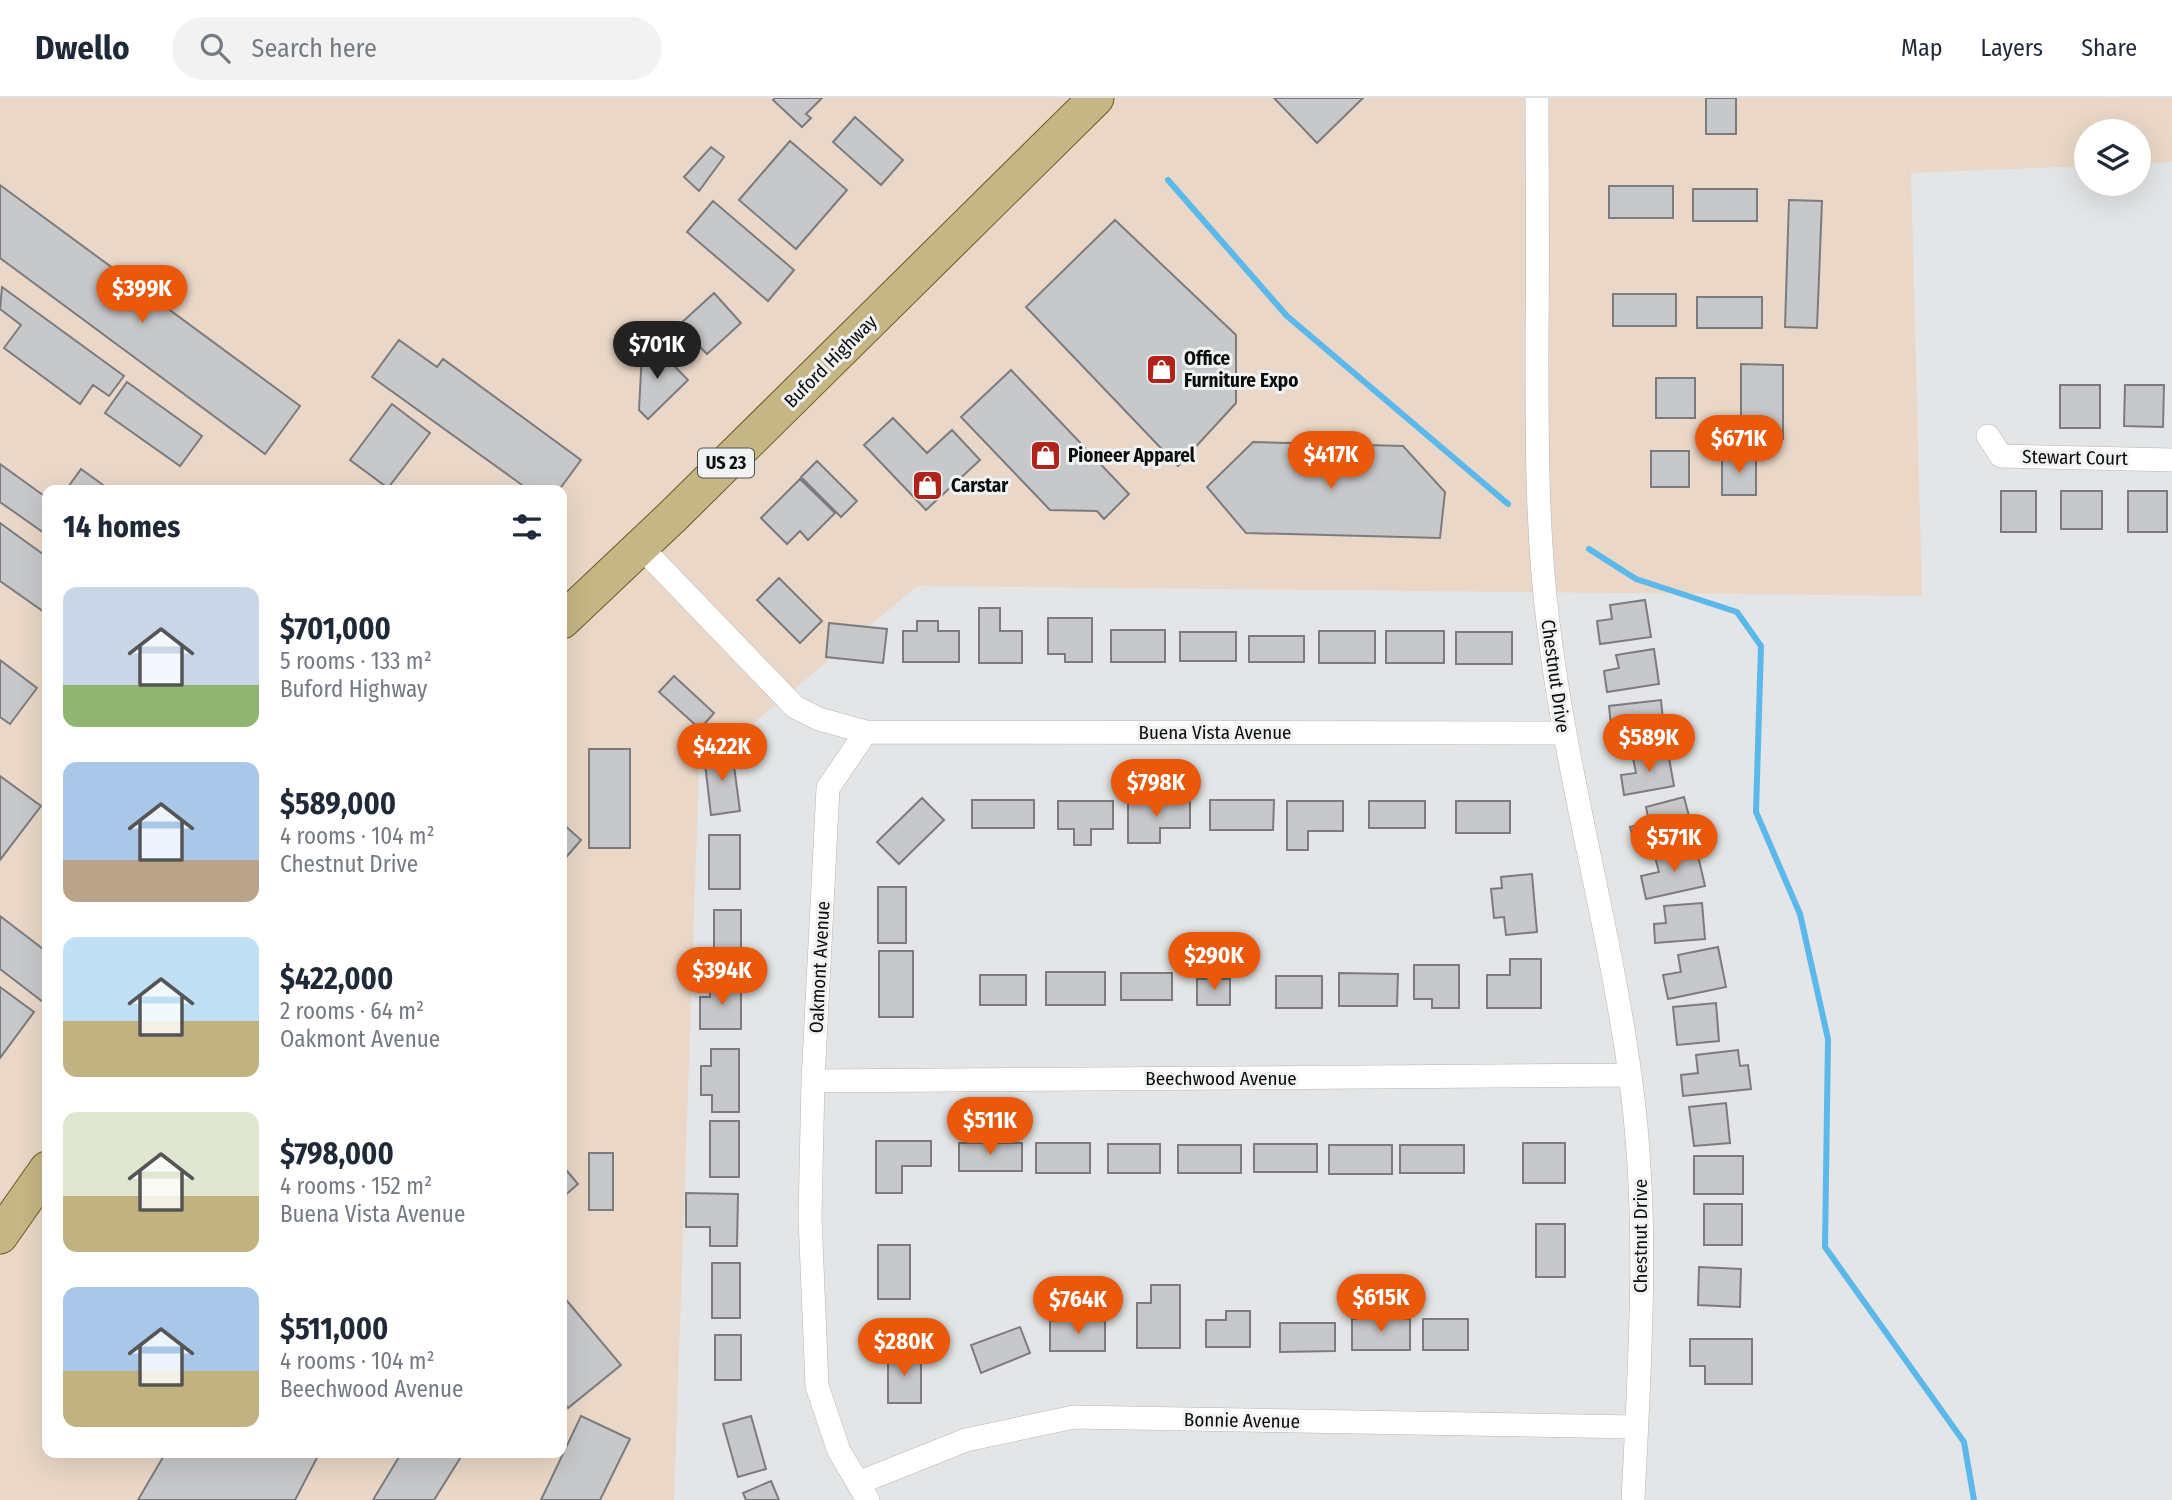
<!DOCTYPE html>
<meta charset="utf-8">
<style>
body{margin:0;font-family:"Fira Sans Condensed",sans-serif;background:#f2f2f3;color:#1f2937;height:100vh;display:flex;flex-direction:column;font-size:26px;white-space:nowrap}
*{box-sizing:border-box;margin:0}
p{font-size:23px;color:#747a83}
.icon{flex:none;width:38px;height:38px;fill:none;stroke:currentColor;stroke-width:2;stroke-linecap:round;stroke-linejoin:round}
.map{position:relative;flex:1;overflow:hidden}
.panel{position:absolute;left:42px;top:387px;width:525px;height:973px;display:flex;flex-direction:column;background:#fff;border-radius:14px;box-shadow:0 7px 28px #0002}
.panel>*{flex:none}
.fabs{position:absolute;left:2074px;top:21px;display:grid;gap:14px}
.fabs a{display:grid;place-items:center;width:77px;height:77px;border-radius:50%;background:#fff;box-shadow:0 7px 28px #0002;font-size:35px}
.price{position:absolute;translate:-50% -60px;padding:0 16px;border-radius:24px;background:#ea580c;color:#fff;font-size:23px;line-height:46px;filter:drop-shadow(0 2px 4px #0008)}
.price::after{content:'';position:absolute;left:50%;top:42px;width:21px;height:16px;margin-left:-10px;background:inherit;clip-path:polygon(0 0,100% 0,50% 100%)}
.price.current{background:#222;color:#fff}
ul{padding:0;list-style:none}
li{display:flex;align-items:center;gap:21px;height:175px;padding:0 21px}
li span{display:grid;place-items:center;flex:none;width:196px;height:140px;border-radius:14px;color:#555}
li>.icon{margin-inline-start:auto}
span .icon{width:84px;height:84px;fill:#fffc;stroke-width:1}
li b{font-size:30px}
h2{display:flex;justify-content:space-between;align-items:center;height:84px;padding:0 21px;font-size:30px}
header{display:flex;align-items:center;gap:42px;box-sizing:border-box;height:98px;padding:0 35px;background:#fff;border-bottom:2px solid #e0e1e3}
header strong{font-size:33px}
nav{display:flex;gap:38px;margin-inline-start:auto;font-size:24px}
.search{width:490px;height:63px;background:#f2f2f3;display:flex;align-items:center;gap:18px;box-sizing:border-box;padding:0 24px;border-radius:38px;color:#747a83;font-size:26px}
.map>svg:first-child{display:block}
.commercial{fill:#ead7c7;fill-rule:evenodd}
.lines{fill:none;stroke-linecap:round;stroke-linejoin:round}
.stream{stroke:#5ab8ea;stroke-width:6}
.building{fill:#c7c8ca;stroke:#7c7c7f;stroke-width:2}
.street-casing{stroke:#b4b6b8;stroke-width:24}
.primary-casing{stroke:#6b5b24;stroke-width:37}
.street{stroke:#fff;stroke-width:23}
.primary{stroke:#c5b683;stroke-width:35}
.labels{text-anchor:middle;stroke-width:6;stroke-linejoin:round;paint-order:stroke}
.shield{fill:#f0f2f4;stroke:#505252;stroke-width:2}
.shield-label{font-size:18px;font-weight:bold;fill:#0c0d0d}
.poi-label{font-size:19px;font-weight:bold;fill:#0c0d0d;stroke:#f0f2f4;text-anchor:start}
.street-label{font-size:19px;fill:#0c0d0d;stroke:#f0f2f4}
</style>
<header>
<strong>Dwello</strong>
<div class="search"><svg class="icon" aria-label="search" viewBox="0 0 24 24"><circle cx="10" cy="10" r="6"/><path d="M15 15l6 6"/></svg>Search here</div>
<nav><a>Map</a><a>Layers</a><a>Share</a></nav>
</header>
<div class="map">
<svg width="2172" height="1402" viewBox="0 0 2172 1402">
<rect width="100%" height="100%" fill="#e3e5e6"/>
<path class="commercial" d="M0,0H2172V64L2139,66L2138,33H2086V68L1911,75L1922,498L917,488L699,671L674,1402H0ZM47,392H562V1354H47Z"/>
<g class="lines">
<path class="stream" d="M1168,82L1287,218L1508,406
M1589,451L1636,481L1737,514L1761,548L1756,714L1800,816L1828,941L1825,1149L1964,1344L1974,1402"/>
</g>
<path class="building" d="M775,0H822L806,16L811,20L802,29L773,2Z
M1274,0H1363L1317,45Z
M1706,0H1736V36H1706Z
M855,19L903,62L881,87L833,44Z
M790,43L847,92L796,151L739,102Z
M711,49L724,59L699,93L684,79Z
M0,87L300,308L265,356L0,160Z
M1609,88H1673V120H1609Z
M1693,91H1757V123H1693Z
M1789,102L1822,103L1817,230L1785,229Z
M713,103L794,172L768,203L687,134Z
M1115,122L1236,237V305L1178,368L1026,209Z
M2,189L124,278L109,298L93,287L80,306L4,250L21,227L0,211Z
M714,195L741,225L707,256L679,227Z
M1613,196H1676V228H1613Z
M1697,199H1762V230H1697Z
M399,242L437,269L443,261L581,362L559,392H529L372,279Z
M652,245L688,282L648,321L639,312L642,254Z
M1741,266L1783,267V341L1741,340Z
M1011,272L1129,396L1104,421L1097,413L1050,412L961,319Z
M1656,280H1695V320H1656Z
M127,284L202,338L180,368L105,315Z
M2060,287H2100V330H2060Z
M2125,287H2164L2163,329L2124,328Z
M392,306L430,335L388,390L350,362Z
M893,320L927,355L952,332L980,362L926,412L864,347Z
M1253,344L1403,348L1445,394L1440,440L1246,435L1207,389Z
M1651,353H1689V389H1651Z
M1722,357H1756V397H1722Z
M817,363L857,403L841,419L801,379Z
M0,366L47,400V437L0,404Z
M81,371L110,392H66Z
M800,381L835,415L808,442L800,433L787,446L761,420Z
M2001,393H2036V434H2001Z
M2061,393H2102V431H2061Z
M2128,393H2167V434H2128Z
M0,425L47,459V516L0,483Z
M779,480L822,523L800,545L757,502Z
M1645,502L1651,539L1600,546L1597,523L1612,521L1610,507Z
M979,510H1000V533H1022V565H979Z
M1048,520H1092V564H1065V556H1048Z
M917,523H938V533H959V564H903V533H917Z
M829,525L887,531L883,565L826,559Z
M1111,532H1165V564H1111Z
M1319,533H1375V565H1319Z
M1386,533H1444V565H1386Z
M1180,534H1236V563H1180Z
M1456,534H1512V566H1456Z
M1249,538H1304V564H1249Z
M1654,551L1659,586L1607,594L1604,573L1619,570L1616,557Z
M0,562L37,590L10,626L0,619Z
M674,578L714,615L700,631L659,594Z
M1661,602L1665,642L1613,648L1609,608Z
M589,651H630V750H589Z
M732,653L740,713L711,717L704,657Z
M1668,654L1674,688L1624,697L1621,677L1636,675L1633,660Z
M0,678L41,708L0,762Z
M1684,699L1694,737L1636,752L1630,729L1649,724L1646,709Z
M922,700L944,722L899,766L877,744Z
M972,702H1034V730H972Z
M1128,702H1190V730H1160V745H1128Z
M1210,702H1274L1273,732H1210Z
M1058,703H1113V731H1091V747H1074V731H1058Z
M1287,703H1343V733H1308V752H1287Z
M1369,703H1425V730H1369Z
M1456,703H1510V735H1456Z
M562,725L581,742L562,764Z
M709,737H740V791H709Z
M1696,749L1705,788L1646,801L1641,778L1659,774L1655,759Z
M1532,776L1537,834L1506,837L1504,819L1494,820L1491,791L1502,790L1501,779Z
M878,789H906V845H878Z
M1702,805L1705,841L1655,845L1654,826L1666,825L1664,808Z
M714,812H741V862H714Z
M0,818L47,854V907L0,871Z
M1718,849L1726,889L1668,901L1663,877L1681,874L1678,857Z
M879,853H913V919H879Z
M1510,861H1541V910H1487V877H1510Z
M1414,867H1459V910H1432V901H1414Z
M1046,874H1105V907H1046Z
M1121,875H1172V902H1121Z
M1339,875L1398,876L1397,908H1339Z
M980,877H1026V907H980Z
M1276,878H1322V910H1276Z
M1197,881H1230V907H1197Z
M710,885H741V931H700V899H710Z
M0,889L34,914L0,960Z
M1716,905L1719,943L1677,947L1673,909Z
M711,951H739V1014H712V997H701V968H711Z
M1738,952L1740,968L1748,967L1751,991L1683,998L1681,977L1698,975L1696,957Z
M1726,1005L1730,1045L1694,1048L1689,1009Z
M710,1023H739V1079H710Z
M876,1043H931V1068H902V1095H876Z
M959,1045H1022V1073H959Z
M1036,1045H1090V1075H1036Z
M1523,1045H1565V1085H1523Z
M1108,1046H1160V1075H1108Z
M1254,1046H1317V1074H1254Z
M1178,1047H1241V1075H1178Z
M1329,1047H1392V1076H1329Z
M1400,1047H1464V1075H1400Z
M589,1055H613V1112H589Z
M1694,1058H1743V1096H1694Z
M562,1067L578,1086L562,1100Z
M686,1095L738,1096L737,1148H710V1129H686Z
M1704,1106H1742V1147H1704Z
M1536,1126H1565V1179H1536Z
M878,1147H910V1201H878Z
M712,1165H740V1220H712Z
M1699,1169L1741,1171L1740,1209L1698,1207Z
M1151,1187H1180V1250H1137V1205H1151Z
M562,1197L621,1267L568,1310L562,1303Z
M1226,1213H1250V1249H1206V1222H1226Z
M1352,1221H1410V1252H1352Z
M1423,1221H1468V1252H1423Z
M1050,1223H1105V1253H1050Z
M1280,1225H1335V1253L1280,1254Z
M1020,1229L1030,1255L981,1275L971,1247Z
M715,1237H741V1282H715Z
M1690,1241H1752V1286H1705V1268H1690Z
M888,1256H921V1305H888Z
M581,1318L630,1341L600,1402H541Z
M751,1318L766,1371L738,1379L723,1326Z
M166,1354H320L295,1402H138Z
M402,1354H464L434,1402H373Z
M771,1383L779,1402H746L743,1395Z"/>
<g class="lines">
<defs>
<path id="street" d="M1537,0C1537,78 1538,156 1537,234C1537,330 1536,429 1548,524C1566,677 1609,825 1630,977C1650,1118 1640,1260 1633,1402
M1988,338L2001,358L2172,362
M640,448L795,609L819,621L866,634L1563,635
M866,634L828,690L813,983L810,1119L817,1288L839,1353L868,1402
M813,983L1630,977
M858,1385L966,1342L1074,1319L1636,1329"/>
<path id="primary" d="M562,523L674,417L1096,0
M0,1138L47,1071"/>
</defs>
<use href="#street" class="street-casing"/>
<use href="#primary" class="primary-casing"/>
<use href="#street" class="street"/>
<use href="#primary" class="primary"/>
</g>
<defs>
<symbol id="shop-square" viewBox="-11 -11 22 22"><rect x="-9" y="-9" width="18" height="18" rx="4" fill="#b1221a" stroke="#f0f2f4"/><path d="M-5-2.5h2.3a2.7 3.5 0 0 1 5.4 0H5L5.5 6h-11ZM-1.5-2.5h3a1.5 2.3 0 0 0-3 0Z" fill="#fff"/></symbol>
</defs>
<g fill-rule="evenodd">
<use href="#shop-square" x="1144" y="254" width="35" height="35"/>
<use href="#shop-square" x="1028" y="340" width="35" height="35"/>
<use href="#shop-square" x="910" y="370" width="35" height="35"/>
</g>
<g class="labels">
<rect class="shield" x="698" y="350.5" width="56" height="29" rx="5"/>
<g class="shield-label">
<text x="726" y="371">US 23</text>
</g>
<g class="poi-label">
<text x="1184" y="267">Office<tspan x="1184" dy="22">Furniture Expo</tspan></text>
<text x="1068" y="364">Pioneer Apparel</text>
<text x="951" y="394">Carstar</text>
</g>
<g class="street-label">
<text transform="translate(830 263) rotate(-45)" y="7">Buford Highway</text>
<text transform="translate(2075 359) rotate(1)" y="7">Stewart Court</text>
<text transform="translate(1556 578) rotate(82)" y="7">Chestnut Drive</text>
<text x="1215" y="641">Buena Vista Avenue</text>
<text transform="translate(819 869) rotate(-87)" y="7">Oakmont Avenue</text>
<text x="1221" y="987">Beechwood Avenue</text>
<text transform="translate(1640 1138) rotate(-90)" y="7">Chestnut Drive</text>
<text transform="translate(1242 1322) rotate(1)" y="7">Bonnie Avenue</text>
</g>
</g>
</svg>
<div class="fabs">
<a><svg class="icon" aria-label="layers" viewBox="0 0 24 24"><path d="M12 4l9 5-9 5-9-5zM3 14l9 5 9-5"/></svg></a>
</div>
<b class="price" style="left:142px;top:227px">$399K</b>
<b class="price current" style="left:657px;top:283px">$701K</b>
<b class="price" style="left:1739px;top:377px">$671K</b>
<b class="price" style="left:1331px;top:393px">$417K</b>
<b class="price" style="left:1649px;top:676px">$589K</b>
<b class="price" style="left:722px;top:685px">$422K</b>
<b class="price" style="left:1156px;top:721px">$798K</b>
<b class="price" style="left:1674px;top:776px">$571K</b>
<b class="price" style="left:1214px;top:894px">$290K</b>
<b class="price" style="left:722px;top:909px">$394K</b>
<b class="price" style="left:990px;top:1059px">$511K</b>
<b class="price" style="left:1381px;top:1236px">$615K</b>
<b class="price" style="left:1078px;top:1238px">$764K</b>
<b class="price" style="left:904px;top:1280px">$280K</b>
<section class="panel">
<h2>14 homes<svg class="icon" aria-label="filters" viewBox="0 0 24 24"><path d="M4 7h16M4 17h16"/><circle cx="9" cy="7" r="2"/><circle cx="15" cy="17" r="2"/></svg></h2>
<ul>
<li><span style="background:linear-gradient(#c9d6e8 70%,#8fb573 0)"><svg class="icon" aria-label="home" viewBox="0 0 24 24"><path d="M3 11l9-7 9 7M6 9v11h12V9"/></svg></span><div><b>$701,000</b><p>5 rooms · 133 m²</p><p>Buford Highway</p></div></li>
<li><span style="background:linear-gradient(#a9c7e8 70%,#b9a48a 0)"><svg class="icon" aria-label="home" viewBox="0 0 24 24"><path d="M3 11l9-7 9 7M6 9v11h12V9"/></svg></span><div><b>$589,000</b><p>4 rooms · 104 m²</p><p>Chestnut Drive</p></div></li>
<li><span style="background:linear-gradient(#bfe0f5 60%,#c2b280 0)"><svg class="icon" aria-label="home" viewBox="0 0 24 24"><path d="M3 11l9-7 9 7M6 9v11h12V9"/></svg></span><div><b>$422,000</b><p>2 rooms · 64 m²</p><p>Oakmont Avenue</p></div></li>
<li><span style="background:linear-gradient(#dfe7d0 60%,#c2b280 0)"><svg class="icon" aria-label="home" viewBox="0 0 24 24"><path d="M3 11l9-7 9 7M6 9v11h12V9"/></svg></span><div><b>$798,000</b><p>4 rooms · 152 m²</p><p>Buena Vista Avenue</p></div></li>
<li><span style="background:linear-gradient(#a9c7e8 60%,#c2b280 0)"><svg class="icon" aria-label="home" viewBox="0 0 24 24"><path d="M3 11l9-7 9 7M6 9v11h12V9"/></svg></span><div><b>$511,000</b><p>4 rooms · 104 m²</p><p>Beechwood Avenue</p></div></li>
</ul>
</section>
</div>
